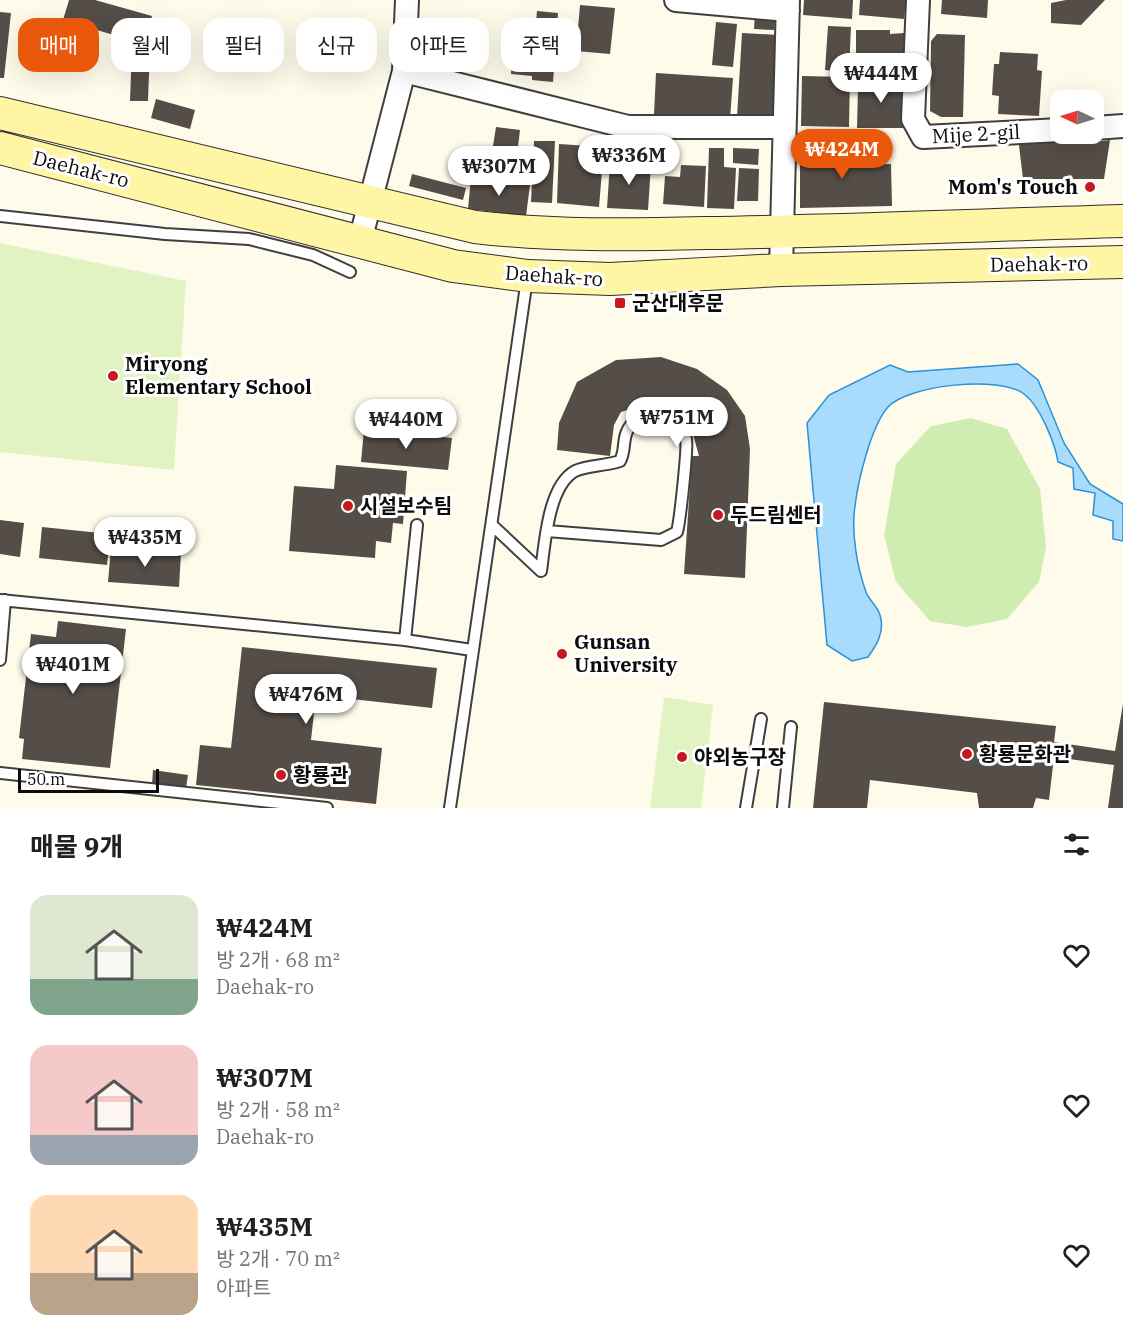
<!DOCTYPE html>
<html lang="ko">
<meta charset="utf-8">
<style>
body{margin:0;font-family:"IBM Plex Serif","Noto Sans KR",serif;background:#f2f2f2;color:#202124;height:100vh;display:flex;flex-direction:column;font-size:22px;white-space:nowrap}
*{box-sizing:border-box;margin:0}
p{font-size:20px;color:#757577}
.icon{flex:none;width:33px;height:33px;fill:none;stroke:currentColor;stroke-width:2;stroke-linecap:round;stroke-linejoin:round}
.map{position:relative;height:808px;overflow:hidden}
.details{display:flex;flex-direction:column;background:#fff;flex:1}
.details>*{flex:none}
.banner{position:absolute;left:18px;top:18px;width:600px;height:54px;display:flex;gap:12px}
.needle{width:39px;rotate:274deg}
.buttons{position:absolute;left:1050px;top:90px;display:grid;gap:12px}
.buttons a{display:grid;place-items:center;width:54px;height:54px;border-radius:12px;background:#fff;box-shadow:0 6px 24px #0002;font-size:30px}
.scale{position:absolute;left:18px;bottom:15px;width:141px;box-sizing:border-box;padding-left:6px;border:3px solid #0c0c0c;border-top:0;font-size:16px;line-height:21px;white-space:nowrap;color:#0c0c0c;-webkit-text-stroke:4px #fff;paint-order:stroke}
.price{position:absolute;translate:-50% -51px;padding:0 14px;border-radius:21px;background:#fff;color:#222;font-size:20px;line-height:39px;filter:drop-shadow(0 2px 3px #0008)}
.price::after{content:'';position:absolute;left:50%;top:36px;width:18px;height:14px;margin-left:-9px;background:inherit;clip-path:polygon(0 0,100% 0,50% 100%)}
.price.on{background:#ea580c;color:#fff}
ul{padding:0;list-style:none}
li{display:flex;align-items:center;gap:18px;height:150px;padding:0 30px}
li span{display:grid;place-items:center;flex:none;width:168px;height:120px;border-radius:18px;color:#555}
li>.icon{margin-inline-start:auto}
span .icon{width:72px;height:72px;fill:#fffc;stroke-width:1}
li b{font-size:26px}
h2{display:flex;justify-content:space-between;align-items:center;height:72px;padding:0 30px;font-size:26px}
.chip{padding:0 21px;border-radius:18px;background:#fff;box-shadow:0 6px 24px #0002;font-size:21px;line-height:54px}
.chip.on{background:#ea580c;color:#fff}
.map>svg:first-child{display:block}
.green{fill:#cfedb0}
.pitch{fill:#e2f3c3}
.water{fill:#a9dcfc;stroke:#2a92d9;stroke-width:1.5}
.building{fill:#554d47}
.lines{fill:none;stroke-linecap:round;stroke-linejoin:round}
.lane-casing{stroke:#3f3f3f;stroke-width:14}
.street-casing{stroke:#3f3f3f;stroke-width:26}
.secondary-casing{stroke:#2e2e2e;stroke-width:34}
.lane{stroke:#fff;stroke-width:10}
.street{stroke:#fff;stroke-width:22}
.secondary{stroke:#fff6a5;stroke-width:32}
.poi-dot{fill:#c7181f;stroke:#fff;stroke-width:2}
.labels{text-anchor:middle;stroke-width:6;stroke-linejoin:round;paint-order:stroke}
.street-label{font-size:20px;fill:#0c0c0c;stroke:#fff}
.poi-label{font-size:20px;font-weight:bold;fill:#0c0c0c;stroke:#fff;text-anchor:start}
</style>
<div class="map">
<svg width="1123" height="808" viewBox="0 0 1123 808">
<rect width="100%" height="100%" fill="#fffbea"/>
<path class="green" d="M971,418L1007,429L1040,489L1046,547L1039,582L1007,619L966,627L930,621L896,582L884,535L896,464L931,426Z"/>
<path class="pitch" d="M0,243L186,281L174,470L0,452Z
M664,697L713,705L701,808H650Z"/>
<path class="water" d="M1018,364L1038,380L1064,443L1090,484L1123,504V541L1113,539V521L1093,515L1095,493L1074,489L1073,468L1058,462C1055,443 1040,406 1024,394C1000,375 908,385 888,407C871,426 858,481 855,506C851,532 857,567 866,592C869,600 878,607 880,615C885,631 877,645 868,657L852,661L827,645L807,423L829,395L890,365L908,372Z"/>
<path class="building" d="M69,0H95L152,16L144,44L80,25L77,35L60,30Z
M804,0H853L852,19L803,15Z
M860,0H906L904,19L859,15Z
M942,0H988L987,18L941,14Z
M1066,0H1105L1081,25L1051,23V3Z
M580,5L615,8L610,54L576,51Z
M537,11L558,13L553,82L532,80V76L511,74L512,56L533,57Z
M755,11L776,13L774,30L754,29Z
M0,12L11,13L4,78H0Z
M716,22L737,24L733,67L712,65Z
M828,26L851,27L849,72L825,70Z
M856,30H890V34L904,33L905,70L861,71V63H856Z
M742,33L778,35L774,119L737,117Z
M937,34L965,35L963,117H941L930,111L931,41Z
M50,36L66,37L63,69L47,68Z
M132,46L150,47L148,101H130Z
M1000,52L1038,54L1037,70L1042,71L1039,116L998,114L999,96L992,95L994,64H999Z
M656,73L733,78L730,119L654,114Z
M802,76L850,77L849,127L801,126Z
M871,76L897,77V88H904L903,128H857L858,87H871Z
M156,99L195,110L190,129L151,118Z
M496,127L520,130L517,155L492,152Z
M1074,136L1085,139V143L1110,140L1104,179H1023L1018,137Z
M534,141H555L552,203L531,202Z
M559,144L604,147L599,207L557,203Z
M709,148H724V167L736,168L734,209L707,208Z
M733,148L759,149L758,165L733,163Z
M800,148H854L855,165L891,164L892,206L800,208Z
M610,163L651,165L648,210L607,208Z
M681,165L706,166L704,207L663,204L665,176L680,177Z
M739,168L759,169L758,201H737Z
M412,174L466,188L463,200L409,186Z
M471,178L530,185L526,216L468,209Z
M661,357L697,369L727,390L745,416L750,449L745,578L684,574L692,456H699L691,427L676,416L659,408L641,406L621,412L614,425L610,456L557,450L559,423L577,382L616,360Z
M364,429L452,438L448,470L361,462Z
M336,465L407,471L403,524L393,523L391,543L376,541L375,558L289,551L294,486L334,489Z
M0,520L24,523L20,557L0,554Z
M42,527L110,534L107,565L39,558Z
M111,548L181,553L179,587L108,582Z
M58,621L126,629L110,768L22,759L24,739L19,738L31,634L56,637Z
M242,647L437,668L432,708L316,695L311,740L382,748L376,804L196,785L200,745L231,748Z
M824,702L1056,726L1054,742L1115,751L1123,704V808H1108L1114,765L1054,757L1049,800L1036,798L1033,808H979L977,793L870,780L867,808H813Z
M153,770L188,775L186,788L152,784Z"/>
<g class="lines">
<defs>
<path id="lane" d="M0,216L165,234L249,239L313,255L350,272
M493,526L541,571
M541,571C545,543 548,486 575,471C588,465 606,466 620,461C625,452 623,443 626,434C636,405 678,411 686,439C688,447 680,521 677,532L661,540L547,531
M0,600L405,640L472,650
M405,640L417,525
M0,660L5,600
M0,773L327,808
M450,808L527,279
M746,808L761,719
M783,808L791,727"/>
<path id="street" d="M676,0L788,10
M918,0L913,119L923,137L1060,130
M404,71L628,127H784
M1094,128L1123,126
M360,241L404,71L407,0
M781,270L788,0"/>
<path id="secondary" d="M0,113L475,227C553,236 628,235 706,233C845,231 984,225 1123,221
M0,148L453,266L528,276L610,279L781,270L1123,262"/>
</defs>
<use href="#lane" class="lane-casing"/>
<use href="#street" class="street-casing"/>
<use href="#secondary" class="secondary-casing"/>
<use href="#lane" class="lane"/>
<use href="#street" class="street"/>
<use href="#secondary" class="secondary"/>
</g>
<g class="poi-dot">
<circle cx="1090" cy="187" r="6"/>
<rect x="614" y="297" width="12" height="12" rx="3"/>
<circle cx="113" cy="376" r="6"/>
<circle cx="348" cy="506" r="6"/>
<circle cx="718" cy="515" r="6"/>
<circle cx="562" cy="654" r="6"/>
<circle cx="967" cy="754" r="6"/>
<circle cx="682" cy="757" r="6"/>
<circle cx="281" cy="775" r="6"/>
</g>
<g class="labels">
<g class="street-label">
<text transform="translate(976 134) rotate(-3)" y="7">Mije 2-gil</text>
<text transform="translate(81 169) rotate(14)" y="7">Daehak-ro</text>
<text transform="translate(1039 264) rotate(-1)" y="7">Daehak-ro</text>
<text transform="translate(554 276) rotate(4)" y="7">Daehak-ro</text>
</g>
<g class="poi-label">
<text x="1078" y="194" text-anchor="end">Mom's Touch</text>
<text x="632" y="310">군산대후문</text>
<text x="125" y="371">Miryong<tspan x="125" dy="23">Elementary School</tspan></text>
<text x="360" y="513">시설보수팀</text>
<text x="730" y="522">두드림센터</text>
<text x="574" y="649">Gunsan<tspan x="574" dy="23">University</tspan></text>
<text x="979" y="761">황룡문화관</text>
<text x="694" y="764">야외농구장</text>
<text x="293" y="782">황룡관</text>
</g>
</g>
</svg>
<div class="buttons">
<a><svg class="needle" viewBox="-14 -14 28 28"><path d="M0-13l5 13h-10z" fill="#e53935"/><path d="M0 13l5-13h-10z" fill="#757577"/></svg></a>
</div>
<div class="scale">50 m</div>
<b class="price" style="left:881px;top:104px">₩444M</b>
<b class="price on" style="left:842px;top:180px">₩424M</b>
<b class="price" style="left:629px;top:186px">₩336M</b>
<b class="price" style="left:499px;top:197px">₩307M</b>
<b class="price" style="left:677px;top:448px">₩751M</b>
<b class="price" style="left:406px;top:450px">₩440M</b>
<b class="price" style="left:145px;top:568px">₩435M</b>
<b class="price" style="left:73px;top:695px">₩401M</b>
<b class="price" style="left:306px;top:725px">₩476M</b>
<div class="banner">
<a class="chip on">매매</a>
<a class="chip">월세</a>
<a class="chip">필터</a>
<a class="chip">신규</a>
<a class="chip">아파트</a>
<a class="chip">주택</a>
</div>
</div>
<section class="details">
<h2>매물 9개<svg class="icon" aria-label="filters" viewBox="0 0 24 24"><path d="M4 7h16M4 17h16"/><circle cx="9" cy="7" r="2"/><circle cx="15" cy="17" r="2"/></svg></h2>
<ul>
<li><span style="background:linear-gradient(#dfe7d0 70%,#7fa58c 0)"><svg class="icon" aria-label="home" viewBox="0 0 24 24"><path d="M3 11l9-7 9 7M6 9v11h12V9"/></svg></span><div><b>₩424M</b><p>방 2개 · 68 m²</p><p>Daehak-ro</p></div><svg class="icon" aria-label="heart" viewBox="0 0 24 24"><path d="M12 20l-8-8c-3-5 5-10 8-4 3-6 11-1 8 4z"/></svg></li>
<li><span style="background:linear-gradient(#f6c9c9 75%,#9aa5b1 0)"><svg class="icon" aria-label="home" viewBox="0 0 24 24"><path d="M3 11l9-7 9 7M6 9v11h12V9"/></svg></span><div><b>₩307M</b><p>방 2개 · 58 m²</p><p>Daehak-ro</p></div><svg class="icon" aria-label="heart" viewBox="0 0 24 24"><path d="M12 20l-8-8c-3-5 5-10 8-4 3-6 11-1 8 4z"/></svg></li>
<li><span style="background:linear-gradient(#ffd9b3 65%,#b9a48a 0)"><svg class="icon" aria-label="home" viewBox="0 0 24 24"><path d="M3 11l9-7 9 7M6 9v11h12V9"/></svg></span><div><b>₩435M</b><p>방 2개 · 70 m²</p><p>아파트</p></div><svg class="icon" aria-label="heart" viewBox="0 0 24 24"><path d="M12 20l-8-8c-3-5 5-10 8-4 3-6 11-1 8 4z"/></svg></li>
</ul>
</section>
